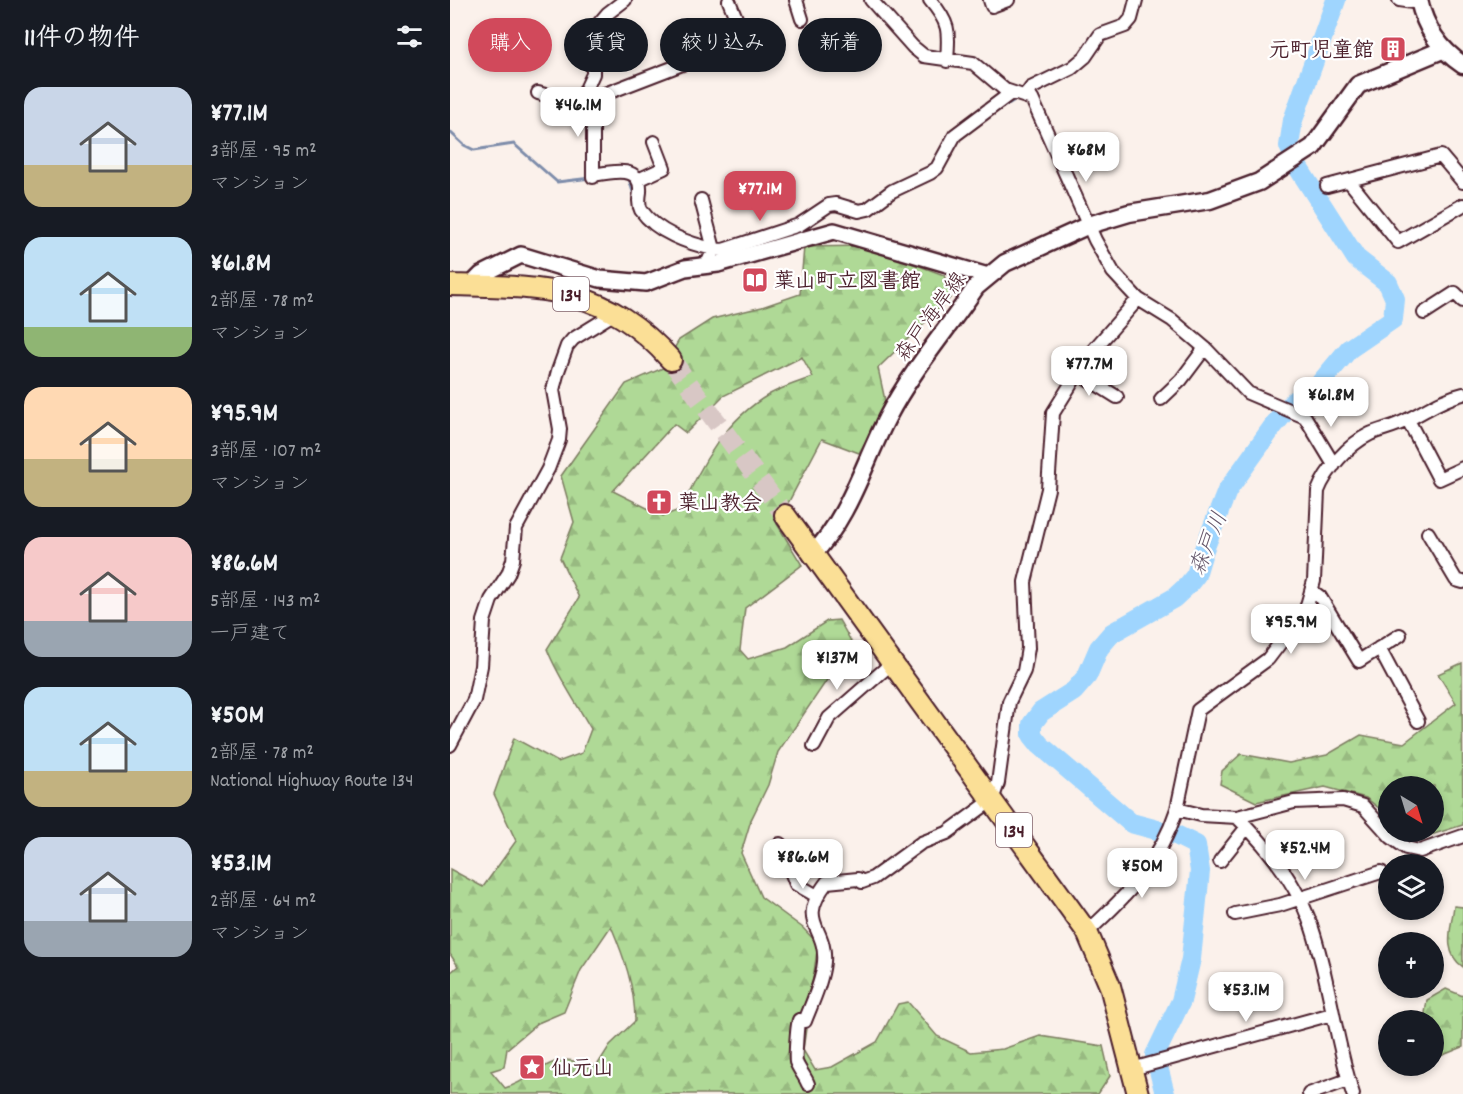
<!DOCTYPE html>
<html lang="ja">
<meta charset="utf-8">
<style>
body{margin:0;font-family:Dekko,"Klee One",sans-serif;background:#20242c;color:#f1f3f6;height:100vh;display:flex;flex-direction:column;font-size:22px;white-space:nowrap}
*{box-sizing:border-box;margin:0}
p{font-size:20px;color:#9ea1a6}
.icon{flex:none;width:33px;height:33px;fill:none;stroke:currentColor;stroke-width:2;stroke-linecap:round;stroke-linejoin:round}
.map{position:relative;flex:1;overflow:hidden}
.drawer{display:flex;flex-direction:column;background:#171b24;width:450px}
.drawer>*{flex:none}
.guide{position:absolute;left:18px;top:18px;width:570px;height:54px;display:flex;gap:12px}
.needle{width:39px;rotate:142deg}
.controls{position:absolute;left:928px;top:776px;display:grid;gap:12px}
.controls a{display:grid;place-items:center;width:66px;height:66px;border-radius:50%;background:#171b24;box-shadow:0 3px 9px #0003;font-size:30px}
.price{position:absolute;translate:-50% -51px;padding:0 14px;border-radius:12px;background:#fff;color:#222;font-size:20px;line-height:39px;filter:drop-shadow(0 2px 3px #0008)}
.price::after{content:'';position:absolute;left:50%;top:36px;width:18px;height:14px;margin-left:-9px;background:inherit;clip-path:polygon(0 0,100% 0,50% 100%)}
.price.selected{background:#d1495b;color:#fff}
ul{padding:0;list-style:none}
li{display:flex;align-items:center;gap:18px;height:150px;padding:0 24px}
li span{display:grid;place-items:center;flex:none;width:168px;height:120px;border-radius:18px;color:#555}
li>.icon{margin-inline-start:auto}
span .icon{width:72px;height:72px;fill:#fffc;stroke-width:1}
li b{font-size:26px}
h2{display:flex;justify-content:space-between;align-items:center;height:72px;padding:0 24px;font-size:26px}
.pill{padding:0 21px;border-radius:27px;background:#171b24;box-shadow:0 3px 9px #0003;font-size:21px;line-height:54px}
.pill.selected{background:#d1495b;color:#fff}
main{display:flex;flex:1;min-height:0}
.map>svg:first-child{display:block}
.forest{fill:url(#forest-firs);stroke:#7c7c60;stroke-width:1.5;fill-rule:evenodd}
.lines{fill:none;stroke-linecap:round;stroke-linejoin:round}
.stream{stroke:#7d8caa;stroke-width:3}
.river{stroke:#9fd5fe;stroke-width:20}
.trunk-tunnel{stroke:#d8c7c5;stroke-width:20;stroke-dasharray:20 10;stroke-linecap:butt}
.minor-casing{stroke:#4a1f2b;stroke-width:16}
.tertiary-casing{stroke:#4a1f2b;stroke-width:20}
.secondary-casing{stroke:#4a1f2b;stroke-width:21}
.trunk-casing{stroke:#4a1f2b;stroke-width:24}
.minor{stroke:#fff;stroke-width:12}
.tertiary{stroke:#fff;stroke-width:15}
.secondary{stroke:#fff;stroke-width:16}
.trunk{stroke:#fbdf96;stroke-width:20}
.labels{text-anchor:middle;stroke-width:4.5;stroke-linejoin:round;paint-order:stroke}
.shield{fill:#fff;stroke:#80626b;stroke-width:1.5}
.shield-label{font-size:20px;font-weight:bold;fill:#4a1f2b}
.poi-label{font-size:21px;font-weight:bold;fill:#4a1f2b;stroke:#fff;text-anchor:start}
.street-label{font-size:21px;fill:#4a1f2b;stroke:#fff}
.water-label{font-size:22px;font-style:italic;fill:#64566a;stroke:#fff}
</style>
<main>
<section class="drawer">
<h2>11件の物件<svg class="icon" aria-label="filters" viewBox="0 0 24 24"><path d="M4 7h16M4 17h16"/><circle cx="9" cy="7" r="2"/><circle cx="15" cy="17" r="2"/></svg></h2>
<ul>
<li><span style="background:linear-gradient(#c9d6e8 65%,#c2b280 0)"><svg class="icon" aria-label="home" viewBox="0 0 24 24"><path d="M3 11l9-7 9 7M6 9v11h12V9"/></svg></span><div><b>¥77.1M</b><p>3部屋 · 95 m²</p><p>マンション</p></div></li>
<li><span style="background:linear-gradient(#bfe0f5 75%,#8fb573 0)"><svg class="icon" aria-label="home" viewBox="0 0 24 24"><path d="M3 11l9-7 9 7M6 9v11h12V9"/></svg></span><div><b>¥61.8M</b><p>2部屋 · 78 m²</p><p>マンション</p></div></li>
<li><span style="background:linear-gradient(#ffd9b3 60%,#c2b280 0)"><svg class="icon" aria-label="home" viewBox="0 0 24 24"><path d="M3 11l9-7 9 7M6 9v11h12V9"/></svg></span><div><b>¥95.9M</b><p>3部屋 · 107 m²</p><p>マンション</p></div></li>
<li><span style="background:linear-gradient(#f6c9c9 70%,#9aa5b1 0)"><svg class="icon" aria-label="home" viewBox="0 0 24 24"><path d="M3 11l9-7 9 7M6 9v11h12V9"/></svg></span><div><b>¥86.6M</b><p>5部屋 · 143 m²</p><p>一戸建て</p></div></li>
<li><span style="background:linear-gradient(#bfe0f5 70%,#c2b280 0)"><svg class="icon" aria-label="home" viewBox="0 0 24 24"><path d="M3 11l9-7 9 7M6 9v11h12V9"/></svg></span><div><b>¥50M</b><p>2部屋 · 78 m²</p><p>National Highway Route 134</p></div></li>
<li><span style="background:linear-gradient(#c9d6e8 70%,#9aa5b1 0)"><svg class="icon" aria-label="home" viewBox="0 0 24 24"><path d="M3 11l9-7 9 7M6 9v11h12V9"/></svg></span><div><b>¥53.1M</b><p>2部屋 · 64 m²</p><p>マンション</p></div></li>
</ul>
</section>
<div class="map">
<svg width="1013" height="1094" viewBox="0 0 1013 1094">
<defs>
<pattern id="forest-firs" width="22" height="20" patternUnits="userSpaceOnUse" patternTransform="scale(1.5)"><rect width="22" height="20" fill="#afd996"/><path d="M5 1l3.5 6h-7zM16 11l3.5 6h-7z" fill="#98ba81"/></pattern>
</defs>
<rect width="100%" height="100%" fill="#fbf1eb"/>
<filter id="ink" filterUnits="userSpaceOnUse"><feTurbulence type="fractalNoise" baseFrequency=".0167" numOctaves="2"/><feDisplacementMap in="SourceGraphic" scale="12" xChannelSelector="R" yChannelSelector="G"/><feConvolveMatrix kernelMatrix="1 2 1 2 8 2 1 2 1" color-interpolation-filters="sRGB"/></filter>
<g filter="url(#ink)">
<path class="forest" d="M415,246L494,275L501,297L428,368L436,405L409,453L372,439L327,524L352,565L295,608L290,650L298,659L337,647L377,621L389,620L402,643L328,752L318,785L301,820L291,853L311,897L353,928L368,944L353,1050L365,1070L382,1067L427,1042L448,1004L458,1002L487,1036L521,1052L553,1049L590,1036L653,1046L660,1076L648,1094H0V973L8,966L0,954V869L33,887L66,841L44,794L64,738L108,762L132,753L141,729C126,702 108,677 97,649L129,598L110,558L124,522L111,476L176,384L213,368L229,340L262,319L312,307L350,294L354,247ZM352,357L363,377C349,382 333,387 320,394C276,419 250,465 232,509L213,516L163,491L224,424L236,433L273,396ZM161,926C174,957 185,987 185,1021L160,1045L148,1064L140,1068C101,1045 90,1078 55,1088L41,1071L54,1067L57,1049L88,1023L114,1012L131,970Z
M1012,663L1013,825L965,840L958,831H984V786H939V816L916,798L875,787L806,802L770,784L772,771L791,754L839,763L877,755L911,735L954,743L1006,703L988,674Z
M1004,906L1013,907V967C992,952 1001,929 1004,906Z
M996,989L1013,996V1047L988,1057L984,1052V1020H974L977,1000Z"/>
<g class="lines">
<path class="stream" d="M545,112L563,101
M0,132L14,145L24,150L64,144L107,182L141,178
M179,179L184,195"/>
<path class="river" d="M715,1094L705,1055L731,1001L741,959L750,871L746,845L726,835L681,823L590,745L582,735V724L591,712L624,691L637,676L649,648L662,633L724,598L738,585L746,575L753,552L777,491L824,425L844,401L862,393L899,349L943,319L945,299L938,283L906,258L849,169L839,146L843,120L886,0"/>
<path class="trunk-tunnel" d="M221,360L335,515"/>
<defs>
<path id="minor" d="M346,0L352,19
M421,0L463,47L474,56L523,63L555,90L582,99L645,240L663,272L688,299L722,320L755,348L798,393L855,417L884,465
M480,0C500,24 499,30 497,61
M540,0L542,6L558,0
M949,0L970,3
M88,93L114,100H139L295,40L279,1
M576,95L581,88L622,68L635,57L650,35L675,26L681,19L686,0
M143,175C160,172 192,164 190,192C189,198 188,204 191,210C206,232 239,244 264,249L251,200
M143,177V127L133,112L131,100L143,74V37L146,27L158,13L175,0
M188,180L214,168L204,142
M899,181L948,242L1013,205
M877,186L991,156L1013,182
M257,264L264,249L273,250L349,225L379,205L386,204L409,211L418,209L442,191L480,173L487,168L505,135L561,93
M974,313L1005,293L1013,301
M627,372L667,397
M711,399L731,380L755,348
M958,420L989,479L1013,468
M978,533L1006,580L1013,582
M862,591L870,597L909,661L950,635
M929,648L968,721
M0,745L24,700L31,666L34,621L41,600L58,574L63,560L66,528L98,469L109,440L110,429L103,390L108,371L117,346L123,339L165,313
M364,746L379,718L442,663
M727,809L748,710L818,659L856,609L864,581L868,491C876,470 899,444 920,434C931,429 944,427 955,421C974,412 991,399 1013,394
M787,817L844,802L893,800L913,806L941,837L956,848L970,851L1013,836
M330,844L346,884L367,896
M770,861L797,827
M785,914L830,905L931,872
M637,932C678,895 710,862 727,809L751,815L787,817C819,848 848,885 862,928C880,982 885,1040 903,1094
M682,1069L882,1014
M358,1084C355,1076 349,1070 346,1062C345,1058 347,1023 349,1020L355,1021C362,1003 372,982 374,962C377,925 345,924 377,882L408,879L412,882L423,878L471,843L497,833L542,800L548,783L559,702L574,671L578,648L575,582L598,489L603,413L639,355L688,299
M859,1094L898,1080"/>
<path id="tertiary" d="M21,285L31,275L71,255L150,279L196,283L235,268L268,264L384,231L538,276"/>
<path id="secondary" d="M969,0C975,28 989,49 1013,65
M362,555C399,518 414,462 438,416C462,370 497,330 526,287L555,263L639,225L679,213L760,200L809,182L863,147L908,85L992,50"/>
<path id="trunk" d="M0,285C93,287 154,285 221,360
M335,515L637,932L660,986L688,1094"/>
</defs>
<use href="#minor" class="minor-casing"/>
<use href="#tertiary" class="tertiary-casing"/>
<use href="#secondary" class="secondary-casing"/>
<use href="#trunk" class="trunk-casing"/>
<use href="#minor" class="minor"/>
<use href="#tertiary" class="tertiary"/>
<use href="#secondary" class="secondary"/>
<use href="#trunk" class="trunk"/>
</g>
</g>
<defs>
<symbol id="building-square" viewBox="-11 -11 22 22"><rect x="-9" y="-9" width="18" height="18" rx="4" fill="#d1495b" stroke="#fff"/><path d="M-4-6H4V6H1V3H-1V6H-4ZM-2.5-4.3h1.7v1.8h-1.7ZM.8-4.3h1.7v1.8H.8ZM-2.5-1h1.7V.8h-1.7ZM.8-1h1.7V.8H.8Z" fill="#fff"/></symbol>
<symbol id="library-square" viewBox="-11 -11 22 22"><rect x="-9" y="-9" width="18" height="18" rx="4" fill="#d1495b" stroke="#fff"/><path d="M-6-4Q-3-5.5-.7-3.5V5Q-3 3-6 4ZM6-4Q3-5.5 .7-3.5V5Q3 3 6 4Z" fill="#fff"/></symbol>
<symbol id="church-square" viewBox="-11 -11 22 22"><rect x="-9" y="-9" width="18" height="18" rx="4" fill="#d1495b" stroke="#fff"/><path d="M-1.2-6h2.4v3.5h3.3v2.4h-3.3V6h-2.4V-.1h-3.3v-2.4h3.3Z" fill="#fff"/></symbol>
<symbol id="sight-square" viewBox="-11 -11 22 22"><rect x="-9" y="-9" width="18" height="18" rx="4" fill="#d1495b" stroke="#fff"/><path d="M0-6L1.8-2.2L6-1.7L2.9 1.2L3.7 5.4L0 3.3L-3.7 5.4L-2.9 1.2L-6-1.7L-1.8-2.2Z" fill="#fff"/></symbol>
</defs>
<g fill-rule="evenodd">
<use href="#building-square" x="928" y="34" width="30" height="30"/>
<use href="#library-square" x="290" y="265" width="30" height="30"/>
<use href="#church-square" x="194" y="487" width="30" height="30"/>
<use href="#sight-square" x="67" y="1052" width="30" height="30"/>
</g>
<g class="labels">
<g class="shield">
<rect x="103" y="277" width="36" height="34" rx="4.5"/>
<rect x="546" y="813" width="36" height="34" rx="4.5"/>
</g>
<g class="shield-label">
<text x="121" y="301">134</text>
<text x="564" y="837">134</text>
</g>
<g class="poi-label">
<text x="924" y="56" text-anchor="end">元町児童館</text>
<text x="324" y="287">葉山町立図書館</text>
<text x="228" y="509">葉山教会</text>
<text x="101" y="1074">仙元山</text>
</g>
<g class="street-label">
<text transform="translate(480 316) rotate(-54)" y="7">森戸海岸線</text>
</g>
<g class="water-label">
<text transform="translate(757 543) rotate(-68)" y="8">森戸川</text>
</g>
</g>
</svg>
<div class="controls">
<a><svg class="needle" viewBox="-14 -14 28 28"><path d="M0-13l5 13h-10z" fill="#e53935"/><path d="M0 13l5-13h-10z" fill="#9ea1a6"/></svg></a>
<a><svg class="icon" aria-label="layers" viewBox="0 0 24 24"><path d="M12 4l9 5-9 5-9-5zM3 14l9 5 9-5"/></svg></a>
<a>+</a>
<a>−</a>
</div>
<b class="price" style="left:128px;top:138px">¥46.1M</b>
<b class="price" style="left:636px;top:183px">¥68M</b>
<b class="price selected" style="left:310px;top:222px">¥77.1M</b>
<b class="price" style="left:639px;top:397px">¥77.7M</b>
<b class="price" style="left:881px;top:428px">¥61.8M</b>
<b class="price" style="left:841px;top:655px">¥95.9M</b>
<b class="price" style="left:387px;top:691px">¥137M</b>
<b class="price" style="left:855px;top:881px">¥52.4M</b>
<b class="price" style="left:353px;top:890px">¥86.6M</b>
<b class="price" style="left:692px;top:899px">¥50M</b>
<b class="price" style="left:796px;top:1023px">¥53.1M</b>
<div class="guide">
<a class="pill selected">購入</a>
<a class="pill">賃貸</a>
<a class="pill">絞り込み</a>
<a class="pill">新着</a>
</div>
</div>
</main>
